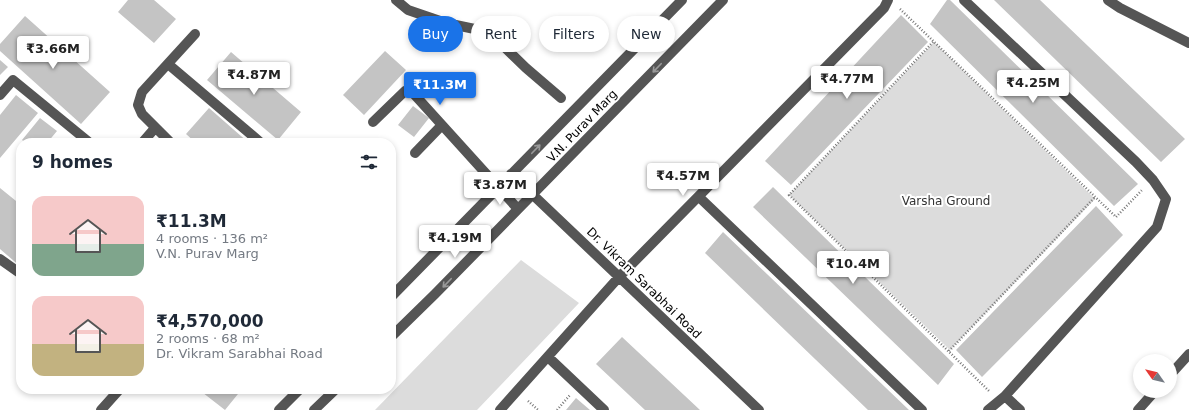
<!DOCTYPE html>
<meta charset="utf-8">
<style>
body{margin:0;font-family:"DejaVu Sans",sans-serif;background:#f2f2f3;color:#1f2937;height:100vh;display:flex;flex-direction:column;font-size:15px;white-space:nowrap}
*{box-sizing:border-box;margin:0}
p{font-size:13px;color:#747a83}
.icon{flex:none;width:22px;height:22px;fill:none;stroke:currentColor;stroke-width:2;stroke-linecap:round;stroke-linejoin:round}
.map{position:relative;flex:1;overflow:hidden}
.side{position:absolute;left:16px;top:138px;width:380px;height:256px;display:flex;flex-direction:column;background:#fff;border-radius:16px;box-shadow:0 2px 6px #0003}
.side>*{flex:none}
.guide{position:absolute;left:408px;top:16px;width:380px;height:36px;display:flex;gap:8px}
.needle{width:26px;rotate:304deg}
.controls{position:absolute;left:1133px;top:354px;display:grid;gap:8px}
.controls a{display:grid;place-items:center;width:44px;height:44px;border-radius:50%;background:#fff;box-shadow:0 2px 6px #0003;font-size:20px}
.price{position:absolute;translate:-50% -34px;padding:0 9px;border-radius:4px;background:#fff;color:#222;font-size:13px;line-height:26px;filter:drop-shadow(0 1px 2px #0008)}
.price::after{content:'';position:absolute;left:50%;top:24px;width:12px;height:9px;margin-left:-6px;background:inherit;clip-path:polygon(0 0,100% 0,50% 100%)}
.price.active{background:#1a73e8;color:#fff}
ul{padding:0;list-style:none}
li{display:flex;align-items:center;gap:12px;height:100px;padding:0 16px}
li span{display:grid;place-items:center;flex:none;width:112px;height:80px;border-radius:12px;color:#555}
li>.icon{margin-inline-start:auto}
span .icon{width:48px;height:48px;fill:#fffc;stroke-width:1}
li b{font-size:17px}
h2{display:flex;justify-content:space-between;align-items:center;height:48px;padding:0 16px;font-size:17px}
.tag{padding:0 14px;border-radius:18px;background:#fff;box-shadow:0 2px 6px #0003;font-size:14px;line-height:36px}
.tag.active{background:#1a73e8;color:#fff}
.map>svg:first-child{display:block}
.green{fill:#dcdcdc}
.building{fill:#c4c4c4}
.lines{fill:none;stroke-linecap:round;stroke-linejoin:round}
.path{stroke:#777;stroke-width:2.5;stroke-dasharray:1 2;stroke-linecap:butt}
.minor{stroke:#555;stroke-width:10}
.oneway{stroke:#999}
.labels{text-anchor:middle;stroke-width:4;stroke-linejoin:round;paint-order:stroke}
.street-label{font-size:12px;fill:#000;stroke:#fff}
.park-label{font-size:12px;fill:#333;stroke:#fff}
</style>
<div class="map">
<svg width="1189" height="410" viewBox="0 0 1189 410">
<rect width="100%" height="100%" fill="#fff"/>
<path class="green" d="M934,42L1095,199L950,350L789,195Z
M521,260L579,303L477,410H375Z"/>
<path class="building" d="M128,0H154L176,19L154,43L118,12Z
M947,0H950L1138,184L1114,206L930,24Z
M994,0H1040L1185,139L1161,162Z
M901,15L928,42L791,185L765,161Z
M25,16L110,92L81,124L0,51V44Z
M385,51L406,70L364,115L343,95Z
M231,52L301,112L278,140L207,80Z
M0,60L8,67L0,75Z
M16,95L38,113L0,158V115Z
M413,106L429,118L414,137L398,125Z
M209,108L249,143H196L186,134Z
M40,118L57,131L47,143H26L22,140Z
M773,187L954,364L938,385L753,207Z
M0,188L21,205V267L0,249Z
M1096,206L1123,235L982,377L956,350Z
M723,232L909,410H868L705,253Z
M622,337L700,410H645L596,364Z
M198,389H242L225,410Z
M576,398L590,410H566Z"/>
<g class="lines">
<path class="path" d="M900,9L1116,217L1143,189
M933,42L789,195L989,391
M949,351L1095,197
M528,401L538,410
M557,410L570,395"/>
<path class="minor" d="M396,0L408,10L446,23L489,32L526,68L561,98
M964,0L1136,162L1153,180L1166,199L1157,227L1005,396L988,410
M1108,0L1120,8L1189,43
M168,64L260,142
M0,95L13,80L90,143
M373,122L405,91L413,93L518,209
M142,143L155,128
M171,143L142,114L138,105L142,92L195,34
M415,153L442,125
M511,174L759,410
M699,197L922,410
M0,259L21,274
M391,297L682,0
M391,337L435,294L723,0
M548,357L604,410
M1170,375L1189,354
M1005,396L1020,410
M101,410L119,390
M279,410L300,389
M314,410L336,389
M500,410L619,277L884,8L888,0
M1138,410L1155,391"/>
</g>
<defs><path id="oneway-shaft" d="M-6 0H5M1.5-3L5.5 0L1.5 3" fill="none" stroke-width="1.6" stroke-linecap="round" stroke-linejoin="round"/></defs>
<g class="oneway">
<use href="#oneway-shaft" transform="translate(657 68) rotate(134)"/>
<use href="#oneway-shaft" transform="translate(536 149) rotate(-46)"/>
<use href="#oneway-shaft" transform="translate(447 283) rotate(134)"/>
</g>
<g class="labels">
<g class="street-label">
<text transform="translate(582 126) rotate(-46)" y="4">V.N. Purav Marg</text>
<text transform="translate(644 283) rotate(44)" y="4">Dr. Vikram Sarabhai Road</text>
</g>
<g class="park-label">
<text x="946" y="205">Varsha Ground</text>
</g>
</g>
</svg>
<div class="controls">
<a><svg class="needle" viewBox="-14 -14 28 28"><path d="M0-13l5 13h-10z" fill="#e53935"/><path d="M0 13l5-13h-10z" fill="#747a83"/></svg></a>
</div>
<b class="price" style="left:53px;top:70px">₹3.66M</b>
<b class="price" style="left:254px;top:96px">₹4.87M</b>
<b class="price" style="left:847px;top:100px">₹4.77M</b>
<b class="price" style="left:1033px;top:104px">₹4.25M</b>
<b class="price active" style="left:440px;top:106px">₹11.3M</b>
<b class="price" style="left:683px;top:197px">₹4.57M</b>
<b class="price" style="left:500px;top:206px">₹3.87M</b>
<b class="price" style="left:455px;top:259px">₹4.19M</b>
<b class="price" style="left:853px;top:285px">₹10.4M</b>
<div class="guide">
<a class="tag active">Buy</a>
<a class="tag">Rent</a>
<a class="tag">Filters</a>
<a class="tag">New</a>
</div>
<section class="side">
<h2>9 homes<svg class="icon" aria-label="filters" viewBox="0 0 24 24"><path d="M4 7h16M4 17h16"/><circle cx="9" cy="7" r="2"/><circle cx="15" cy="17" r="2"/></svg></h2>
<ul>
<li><span style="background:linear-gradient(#f6c9c9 60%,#7fa58c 0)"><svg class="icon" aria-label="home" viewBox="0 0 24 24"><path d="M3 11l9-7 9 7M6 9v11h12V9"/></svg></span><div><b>₹11.3M</b><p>4 rooms · 136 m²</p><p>V.N. Purav Marg</p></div></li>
<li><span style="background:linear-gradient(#f6c9c9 60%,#c2b280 0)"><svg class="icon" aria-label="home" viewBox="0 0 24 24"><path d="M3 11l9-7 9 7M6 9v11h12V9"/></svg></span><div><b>₹4,570,000</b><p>2 rooms · 68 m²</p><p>Dr. Vikram Sarabhai Road</p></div></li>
</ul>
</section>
</div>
